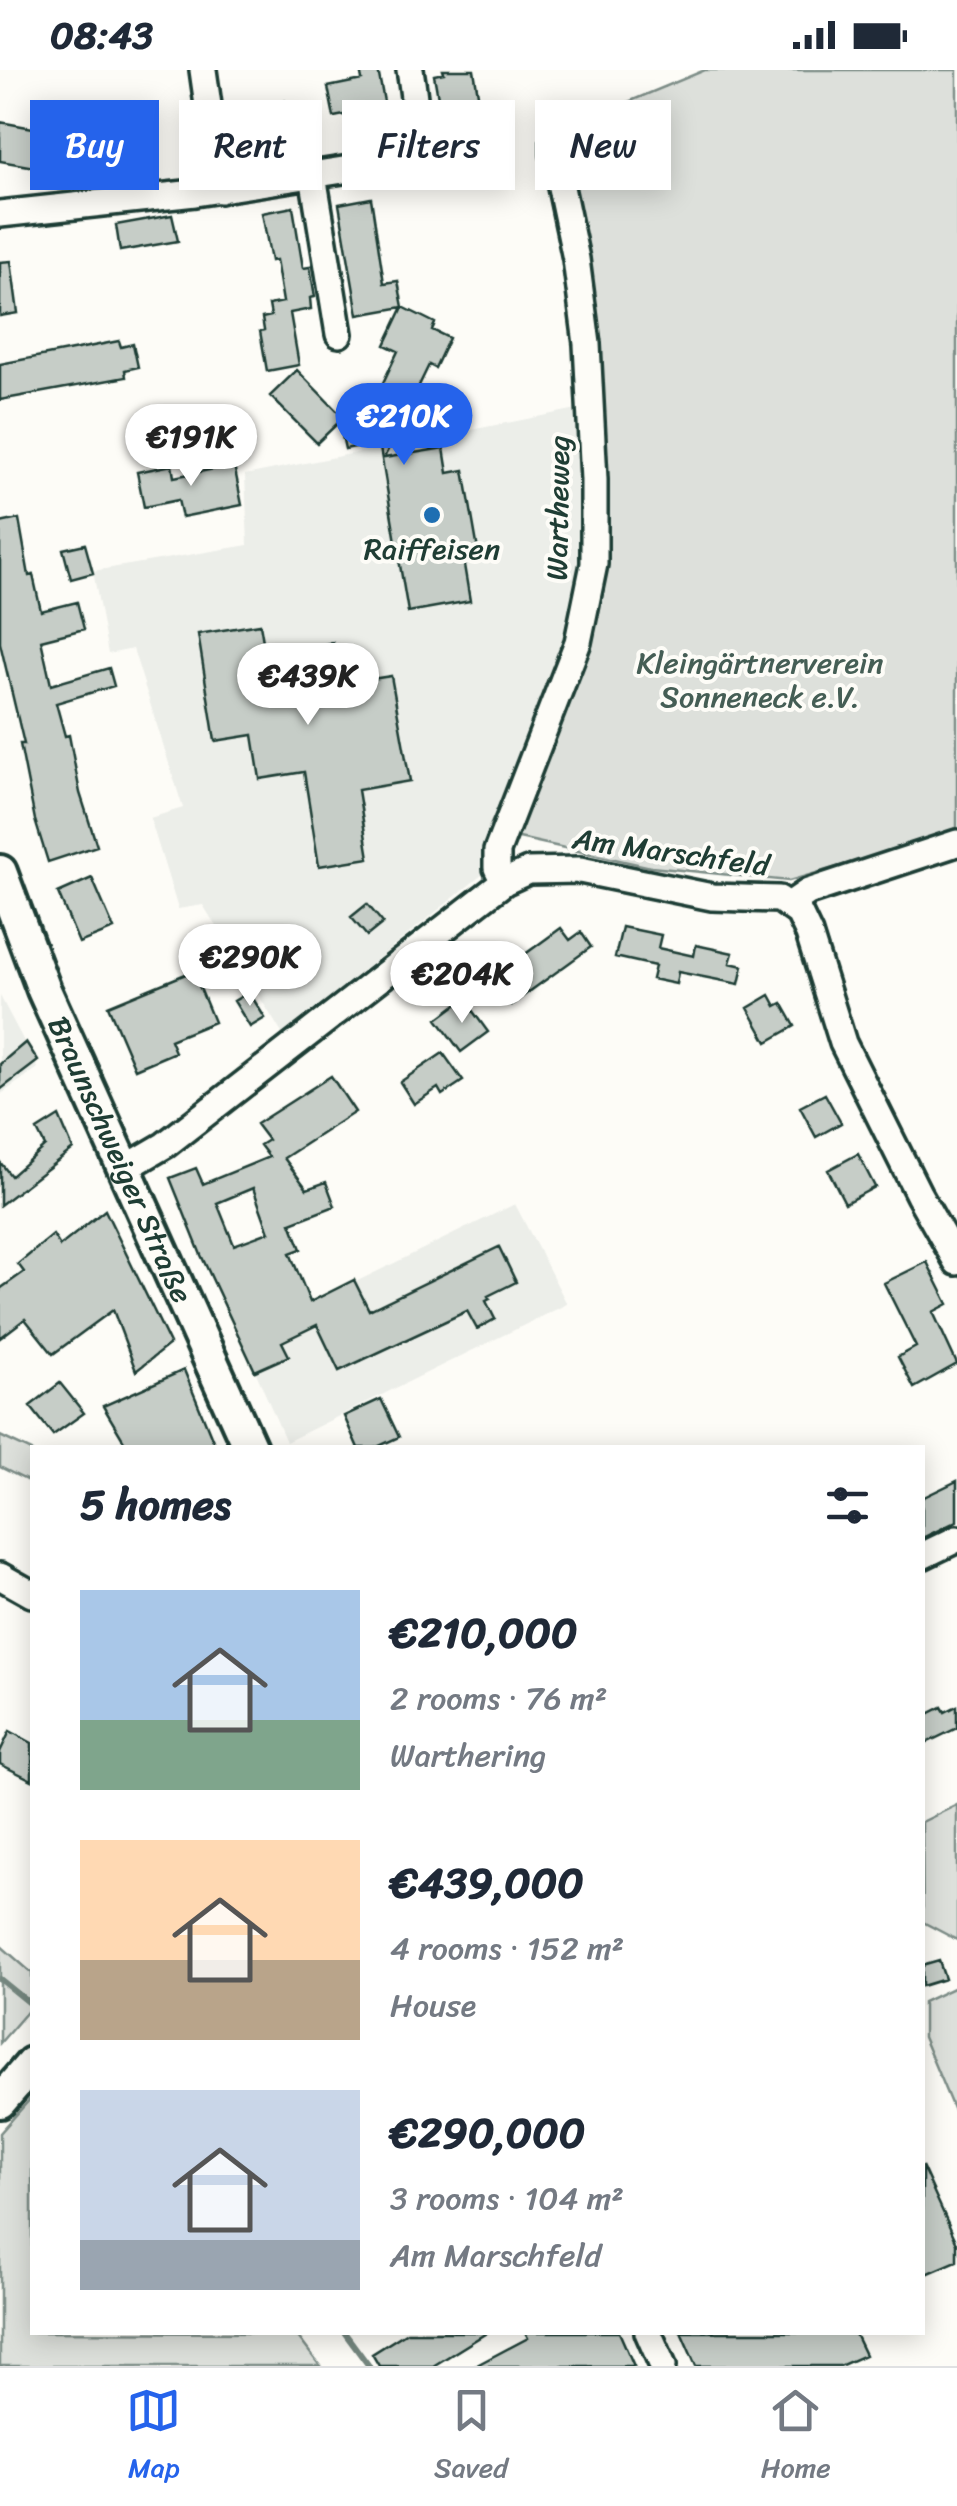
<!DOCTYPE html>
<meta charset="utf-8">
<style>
body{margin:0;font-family:Sriracha,sans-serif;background:#f6f6f7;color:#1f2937;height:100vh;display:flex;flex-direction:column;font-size:38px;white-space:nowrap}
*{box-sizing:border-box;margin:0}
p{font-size:32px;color:#747a83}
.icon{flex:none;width:55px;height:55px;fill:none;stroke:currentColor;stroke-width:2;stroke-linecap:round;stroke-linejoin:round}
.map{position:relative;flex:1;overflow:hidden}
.drawer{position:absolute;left:30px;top:1375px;width:895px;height:890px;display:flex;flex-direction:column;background:#fff;border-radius:0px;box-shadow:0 5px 25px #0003}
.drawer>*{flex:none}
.hud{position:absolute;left:30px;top:30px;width:898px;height:90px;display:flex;gap:20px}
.price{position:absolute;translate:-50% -85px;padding:0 22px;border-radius:35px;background:#fff;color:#222;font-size:32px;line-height:65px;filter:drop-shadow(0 2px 5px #0008)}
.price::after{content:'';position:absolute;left:50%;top:60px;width:30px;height:22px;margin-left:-15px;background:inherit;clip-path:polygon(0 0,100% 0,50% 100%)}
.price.active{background:#2563eb;color:#fff}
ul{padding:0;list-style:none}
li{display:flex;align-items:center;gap:30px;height:250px;padding:0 50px}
li span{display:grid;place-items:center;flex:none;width:280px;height:200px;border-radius:0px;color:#555}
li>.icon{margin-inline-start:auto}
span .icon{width:120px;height:120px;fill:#fffc;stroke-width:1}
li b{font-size:42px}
h2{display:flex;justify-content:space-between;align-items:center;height:120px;padding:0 50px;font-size:42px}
.tag{padding:0 35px;border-radius:0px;background:#fff;box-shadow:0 5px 25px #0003;font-size:35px;line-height:90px}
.tag.active{background:#2563eb;color:#fff}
.status{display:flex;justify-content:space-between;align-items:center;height:70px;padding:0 50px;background:#fff;direction:ltr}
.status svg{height:28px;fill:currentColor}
.tabs{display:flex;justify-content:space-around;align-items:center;height:140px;border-top:2px solid #e0e1e3;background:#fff;font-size:28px;color:#747a83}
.tabs a{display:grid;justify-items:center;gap:5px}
.tabs .active{color:#2563eb}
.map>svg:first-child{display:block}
.built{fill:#eceee9}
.green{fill:#dde0db;stroke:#7e8e88;stroke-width:2.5}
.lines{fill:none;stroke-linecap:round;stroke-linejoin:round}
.stream{stroke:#75877f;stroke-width:6}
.building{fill:#c6cdc7;stroke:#1f3d34;stroke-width:2.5;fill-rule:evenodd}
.minor-casing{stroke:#1f3d34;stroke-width:32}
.major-casing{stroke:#1f3d34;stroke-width:40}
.minor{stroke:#fdfcf7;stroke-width:25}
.major{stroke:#fdfcf7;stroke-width:32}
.poi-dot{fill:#1f6fb2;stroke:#fdfcf7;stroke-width:4}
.labels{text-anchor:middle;stroke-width:8;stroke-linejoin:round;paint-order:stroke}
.street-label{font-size:30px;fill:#1f3d34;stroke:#fdfcf7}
.poi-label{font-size:30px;fill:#1f3d34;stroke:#fdfcf7}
.park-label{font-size:30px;fill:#455e55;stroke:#fdfcf7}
</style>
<div class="status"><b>08:43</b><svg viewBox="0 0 49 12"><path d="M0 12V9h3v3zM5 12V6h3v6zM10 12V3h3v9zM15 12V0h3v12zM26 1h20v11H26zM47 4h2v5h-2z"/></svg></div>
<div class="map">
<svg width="957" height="2296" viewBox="0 0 957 2296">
<rect width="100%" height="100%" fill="#fdfcf7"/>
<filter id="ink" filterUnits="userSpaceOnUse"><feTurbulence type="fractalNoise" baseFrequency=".01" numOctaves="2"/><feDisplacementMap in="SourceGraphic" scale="20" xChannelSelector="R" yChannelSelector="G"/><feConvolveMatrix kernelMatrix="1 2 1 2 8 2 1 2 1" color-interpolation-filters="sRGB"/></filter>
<g filter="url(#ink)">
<path class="built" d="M597,335L578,538L535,655L490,755L519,768L488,800L283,965L203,835L178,839L150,748L183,738L133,579L108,584L93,501L248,475L245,405Z
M0,926L38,998L0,1025Z
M515,1134L567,1234L286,1372L241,1268Z"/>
<path class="green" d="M705,0H957V762L789,811L651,797L519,768L490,756L535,655L578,538L600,360L568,57Z
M0,1366L32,1381V1413L0,1397Z
M957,1735V1870L923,1852L922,1752Z
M0,1875L32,1903V1936L0,1973Z
M957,1916V2048L923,1967V1932Z
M32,2027V2262L295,2263L320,2296H0V2063Z"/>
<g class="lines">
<path class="stream" d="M0,1909L32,1935
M344,2262L369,2296"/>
</g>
<path class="building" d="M360,0H378L385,37L334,47L328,17L362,10Z
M443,0H474L481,43L442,50L434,5L444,3Z
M285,31L291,58L280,60L282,72L238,81L230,42Z
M0,52L44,60L41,74L61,72L62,81L81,79V83L154,74L158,103L53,112L52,100L0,91Z
M371,128L384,213L398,211L403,237L358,245L339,134Z
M293,137L303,198L310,197L315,227L310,228L311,239L290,243L299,295L267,301L260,261L264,260L262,248L271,246L269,235L283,232L276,190L271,191L262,143Z
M172,145L178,171L120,181L116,155Z
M11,191L18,243L0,246V192Z
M403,237L435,253L432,260L449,268L435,298L429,295L384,388L444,378L448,403L464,400L479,486L463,489L470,531L408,542L379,372L345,379L339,352L317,373L270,326L297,300L340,344L372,336L398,281L385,275Z
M119,271L121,277L133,274L138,297L125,300L126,307L0,330V294Z
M172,395L174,407L234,395L242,435L182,447L178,430L144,437L137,402Z
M19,449L29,506L33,505L41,541L77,532L84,559L41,570L51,615L109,598L114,616L56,633L65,666L69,665L80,723L97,776L48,792L35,750L20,674H24L0,573V453Z
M85,474L93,503L71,509L63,479Z
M260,554L265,583L333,573L340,614L391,606L410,711L358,720L369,788L319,796L304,702L260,709L253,665L215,671L198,564Z
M92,808L114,859L79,873L58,823Z
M367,834L383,853L367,866L351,847Z
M622,857L661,865L658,878L694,886L696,875L733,883L730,893L743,896L739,914L678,902L676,914L652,909L655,896L615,887Z
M561,858L570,870L581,862L591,877L511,935L491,909Z
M193,901L214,952L170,970L175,982L135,999L108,936Z
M249,922L265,948L250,957L234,931Z
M770,925L776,936L782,933L795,956L767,972L748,938Z
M464,929L488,962L461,982L437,949Z
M26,972L38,991L0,1020V994Z
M443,983L463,1011L442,1025L438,1018L414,1034L400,1012Z
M331,1006L355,1042L284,1088L307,1119L326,1112L335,1136L291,1153L301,1179L290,1183L310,1232L354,1210L369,1240L499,1177L516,1212L488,1226L490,1229L486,1231L495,1249L477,1259L467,1241L339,1301L317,1255L282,1272L289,1286L255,1301L201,1185L170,1108L196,1098L203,1114L269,1087L260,1075L268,1070L256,1054ZM253,1118L269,1162L234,1175L217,1133Z
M825,1024L841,1053L816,1067L800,1037Z
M59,1046L73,1079L0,1135V1092L11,1106L45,1076L37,1060Z
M858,1084L875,1117L845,1133L828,1100Z
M105,1140L170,1274L136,1301L113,1240L53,1284L25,1249L0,1268V1219L24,1202L18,1194L53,1165L60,1176Z
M927,1192L948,1234L933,1242L957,1294L914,1318L898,1287L916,1277L884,1213Z
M184,1300L216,1378H128L103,1336Z
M60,1313L84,1343L53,1365L30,1336Z
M381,1329L399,1367L375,1378H358L344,1346Z
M957,1411V1451L922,1468V1428Z
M957,1636V1658L922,1675V1647L942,1637L945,1642Z
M10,1661L32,1673V1710L0,1694V1682Z
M939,1891L945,1909L922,1916V1896Z
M922,2096L957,2173V2191L922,2206Z
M407,2262H488L433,2296H379L372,2284Z
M525,2262H619L634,2296H475L528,2268Z
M681,2262H854L865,2285L840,2296H696Z"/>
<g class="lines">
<defs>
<path id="minor" d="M203,0L220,120
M313,105L339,264
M0,144L195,123L401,91C420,59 416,35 410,0
M504,812L497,798V781L578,572L594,494V410L587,274L576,189L554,84V65L563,52
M789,835L808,822L957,773
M124,1099L165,1075L504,812L528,801L580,800L712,827L779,829L799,843L809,864L843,973L919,1125L957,1192
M922,1486L957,1469
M0,1506L32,1524
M648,2262L663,2296"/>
<g id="major">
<path id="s1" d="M0,802L44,920L250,1378"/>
<path d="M0,2031L32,1994"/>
</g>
</defs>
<use href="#minor" class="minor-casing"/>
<use href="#major" class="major-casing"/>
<use href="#minor" class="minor"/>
<use href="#major" class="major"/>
</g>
</g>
<circle class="poi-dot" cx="432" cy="445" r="10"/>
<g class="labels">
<g class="street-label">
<text transform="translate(558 438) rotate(-89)" y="10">Wartheweg</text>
<text transform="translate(671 782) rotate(8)" y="10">Am Marschfeld</text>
<text dy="10" stroke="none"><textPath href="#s1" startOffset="312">Braunschweiger Straße</textPath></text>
</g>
<g class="poi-label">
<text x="432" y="489">Raiffeisen</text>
</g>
<g class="park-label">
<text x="760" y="603">Kleingärtnerverein<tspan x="760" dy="34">Sonneneck e.V.</tspan></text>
</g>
</g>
</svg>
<b class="price active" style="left:404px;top:398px">€210K</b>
<b class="price" style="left:191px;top:419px">€191K</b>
<b class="price" style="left:308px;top:658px">€439K</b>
<b class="price" style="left:250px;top:939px">€290K</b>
<b class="price" style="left:462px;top:956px">€204K</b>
<div class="hud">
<a class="tag active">Buy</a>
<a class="tag">Rent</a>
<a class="tag">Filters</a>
<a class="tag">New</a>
</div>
<section class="drawer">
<h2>5 homes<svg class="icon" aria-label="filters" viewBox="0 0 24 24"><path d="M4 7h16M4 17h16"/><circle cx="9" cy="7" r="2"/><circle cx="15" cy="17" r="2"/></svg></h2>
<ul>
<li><span style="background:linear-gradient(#a9c7e8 65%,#7fa58c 0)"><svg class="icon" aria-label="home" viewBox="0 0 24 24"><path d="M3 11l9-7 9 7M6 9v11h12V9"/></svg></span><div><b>€210,000</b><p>2 rooms · 76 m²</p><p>Warthering</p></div></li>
<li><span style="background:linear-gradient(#ffd9b3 60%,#b9a48a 0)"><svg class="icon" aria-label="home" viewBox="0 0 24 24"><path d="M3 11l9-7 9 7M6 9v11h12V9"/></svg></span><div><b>€439,000</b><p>4 rooms · 152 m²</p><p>House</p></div></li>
<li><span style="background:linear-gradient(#c9d6e8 75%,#9aa5b1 0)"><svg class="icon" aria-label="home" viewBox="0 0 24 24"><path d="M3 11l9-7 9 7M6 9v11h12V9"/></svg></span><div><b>€290,000</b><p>3 rooms · 104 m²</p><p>Am Marschfeld</p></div></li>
</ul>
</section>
</div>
<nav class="tabs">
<a class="active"><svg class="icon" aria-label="map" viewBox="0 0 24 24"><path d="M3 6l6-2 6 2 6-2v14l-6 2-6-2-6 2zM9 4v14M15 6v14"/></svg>Map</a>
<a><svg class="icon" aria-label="saved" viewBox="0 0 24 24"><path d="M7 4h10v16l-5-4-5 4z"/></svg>Saved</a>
<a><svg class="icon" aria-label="home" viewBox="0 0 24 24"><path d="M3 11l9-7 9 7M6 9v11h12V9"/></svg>Home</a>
</nav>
